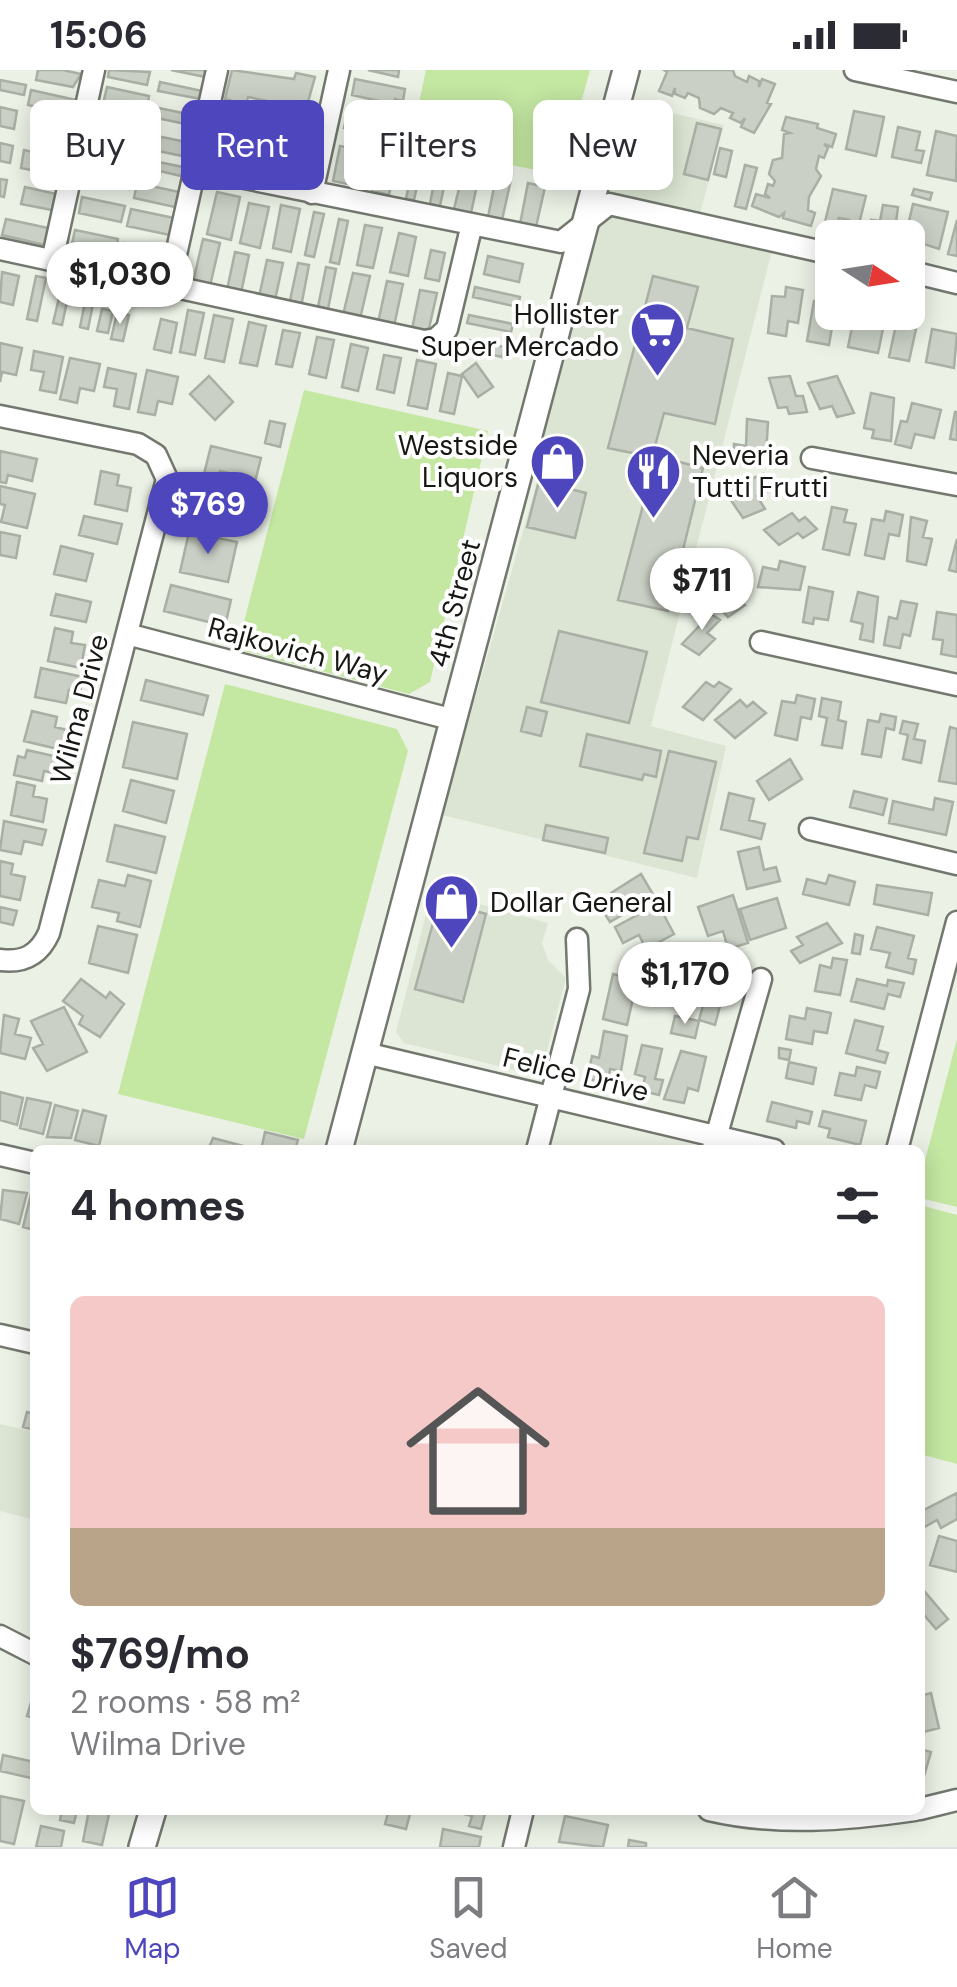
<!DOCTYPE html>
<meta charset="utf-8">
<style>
body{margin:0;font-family:"DM Sans",sans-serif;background:#f2f2f3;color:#2b2b33;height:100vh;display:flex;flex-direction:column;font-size:38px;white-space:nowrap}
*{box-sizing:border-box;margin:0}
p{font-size:32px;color:#7c7c81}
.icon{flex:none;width:55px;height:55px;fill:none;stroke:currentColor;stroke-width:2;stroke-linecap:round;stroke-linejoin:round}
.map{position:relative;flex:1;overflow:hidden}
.details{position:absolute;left:30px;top:1075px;width:895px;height:670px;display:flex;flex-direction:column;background:#fff;border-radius:15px;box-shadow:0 5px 25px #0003}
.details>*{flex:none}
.guide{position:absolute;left:30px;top:30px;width:898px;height:90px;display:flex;gap:20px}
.needle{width:65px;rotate:102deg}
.buttons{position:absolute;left:815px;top:150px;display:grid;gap:20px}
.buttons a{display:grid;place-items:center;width:110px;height:110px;border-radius:15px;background:#fff;box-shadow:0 5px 25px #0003;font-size:50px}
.price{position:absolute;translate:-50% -85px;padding:0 22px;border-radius:35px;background:#fff;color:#222;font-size:32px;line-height:65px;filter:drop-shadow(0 2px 5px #0008)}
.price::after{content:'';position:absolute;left:50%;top:60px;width:30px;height:22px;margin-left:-15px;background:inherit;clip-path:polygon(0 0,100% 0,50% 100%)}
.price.active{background:#4d46bd;color:#fff}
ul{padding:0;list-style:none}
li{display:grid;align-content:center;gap:20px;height:530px;padding:0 40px}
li+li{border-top:2px solid #e1e1e2}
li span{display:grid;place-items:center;height:310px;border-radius:15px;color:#555}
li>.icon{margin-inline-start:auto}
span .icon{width:180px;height:180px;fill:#fffc;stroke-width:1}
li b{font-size:42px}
h2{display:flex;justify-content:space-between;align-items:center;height:120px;padding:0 40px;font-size:42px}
.chip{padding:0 35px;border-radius:15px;background:#fff;box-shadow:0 5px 25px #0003;font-size:35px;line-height:90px}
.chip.active{background:#4d46bd;color:#fff}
.status{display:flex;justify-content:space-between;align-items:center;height:70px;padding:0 50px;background:#fff;direction:ltr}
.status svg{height:28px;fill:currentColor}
.dock{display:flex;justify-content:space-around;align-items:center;height:140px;border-top:2px solid #e1e1e2;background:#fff;font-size:28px;color:#7c7c81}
.dock a{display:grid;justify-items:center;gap:5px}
.dock .active{color:#4d46bd}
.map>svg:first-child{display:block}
.built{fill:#dce5d3}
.green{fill:#c4e7a2}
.water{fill:#a0c37b}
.building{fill:#cad0c5;stroke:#a9afa4;stroke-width:2.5}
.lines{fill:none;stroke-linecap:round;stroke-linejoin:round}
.minor-casing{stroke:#73786f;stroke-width:25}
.major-casing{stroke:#73786f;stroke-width:30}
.minor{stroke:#fff;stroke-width:20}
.major{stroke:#fff;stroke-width:25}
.labels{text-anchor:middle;stroke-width:8;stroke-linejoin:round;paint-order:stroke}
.poi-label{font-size:28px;fill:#161814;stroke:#fff;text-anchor:end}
.street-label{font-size:28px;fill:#161814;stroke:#fff}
</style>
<div class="status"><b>15:06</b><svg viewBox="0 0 49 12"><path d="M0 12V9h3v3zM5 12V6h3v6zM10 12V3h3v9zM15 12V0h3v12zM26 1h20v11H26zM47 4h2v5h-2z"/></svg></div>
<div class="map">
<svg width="957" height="1777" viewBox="0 0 957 1777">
<rect width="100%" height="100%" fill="#ebf1e5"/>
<path class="built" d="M633,34L724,55L699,147L776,165L651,656L726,676L697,808L442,745L535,419L543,366Z
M432,821L548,853L542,873L548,890L566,908L543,996L532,1004L404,973L396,962Z
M0,1354L35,1362V1450L0,1441Z"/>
<path class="green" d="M426,0H590L561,105L410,75Z
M304,320L488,361L430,612L409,624L237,579Z
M225,614L397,659L408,681L304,1069L118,1024Z
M957,969V1137L920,1128V1109Z
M920,1135L957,1145V1394L920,1384Z"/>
<path class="water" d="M245,45L259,48L254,74L240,71Z"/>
<path class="building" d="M38,0H63L81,4L73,17L36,10Z
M109,0L150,2L147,15L108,7Z
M171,0H206L205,7Z
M232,0L294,9L296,3L315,7L290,96L259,89L271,32L248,27L246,35L225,29Z
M368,0H399L398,7Z
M733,0L735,6L747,12L749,6L759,11V17L762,9L775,14L767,33L771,34L754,63L741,57L745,48L741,53L730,48L733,43L721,38L714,44L700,38L699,28L688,23L685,28L675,24V18L672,26L659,21L667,2L664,0Z
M355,9L405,19L403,31L395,29L393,34L352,25Z
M0,10L26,15L24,25L0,20Z
M160,12L202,21L201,29L158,21Z
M107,17L149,26L146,43L103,34Z
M31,20L76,30L75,38L68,37L66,43L28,35Z
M0,37L17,41L14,59L0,56Z
M154,37L197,46L195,56L152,47Z
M348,41L392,50L389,67L344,58Z
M854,41L884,47L876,86L846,79Z
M786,47L818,54L817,58L836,64L832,77L824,74L828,78L824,88L819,86L816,99L821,106L809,127L808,140L815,143L811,156L783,148L784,143L779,147L752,136L756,124L770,128L765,124L768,114L773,116L775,111L769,104L773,90L782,88L784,64L790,63L782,60Z
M35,48L71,55L67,72L32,64Z
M98,50L144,60L142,68L96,58Z
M697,53L721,59L708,110L684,104Z
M898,57L920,62L916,80L924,81L921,93L892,87Z
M936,61L957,66L956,111L927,105Z
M147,64L191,73L187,87L144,78Z
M0,73L13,76L10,93L0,91Z
M93,74L135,83L133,93L91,83Z
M340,76L371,82L363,117L333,111Z
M636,76L653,80L644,115L627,111Z
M720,78L732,81L726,107L714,104Z
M24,80L64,89L60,106L21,98Z
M380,83L397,87L389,125L372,121Z
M410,85L423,88L414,130L406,129L413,95L408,94Z
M144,89L183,97L181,106L142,97Z
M438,91L449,93L440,136L430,134Z
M745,95L757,98L746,139L735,136Z
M92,96L132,105L129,119L89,110Z
M463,102L479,106L471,143L454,139Z
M497,102L512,105L502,150L488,147Z
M0,109L7,110L4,127L0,126Z
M137,113L179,122L175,137L134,128Z
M528,113L545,117L536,157L520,154Z
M25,117L56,124L52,140L21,134Z
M833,119L866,126L856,166L846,164L849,150L839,148L836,158L824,156Z
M914,119L932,123L930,130L912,125Z
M217,122L240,127L231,170L207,164Z
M82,127L125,136L121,152L79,143Z
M249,133L269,137L260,178L240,173Z
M913,134L948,142L939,179L905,168Z
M281,135L300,139L291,182L273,178Z
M883,135L898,137L894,168L869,167L871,150L880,151Z
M131,139L174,148L170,165L127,156Z
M314,142L324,144L314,187L305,185Z
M6,149L48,158L45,175L2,165Z
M339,149L348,151L339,194L330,192Z
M957,150V186L948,184Z
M365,155L382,158L373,198L357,195Z
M75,160L118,169L114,187L71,178Z
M399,163L416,167L408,206L390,202Z
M203,169L220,173L210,216L193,212Z
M124,173L163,182L160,199L120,190Z
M431,180L445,183L439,211L425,208Z
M235,182L249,185L241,223L227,220Z
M488,186L523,194L519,212L484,204Z
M267,190L283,193L275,230L259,227Z
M298,193L309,195L301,237L289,235Z
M326,197L336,199L327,244L317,242Z
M2,202L19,206L13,235L0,232Z
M353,203L370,206L360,249L343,245Z
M36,206L46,208L37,251L27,249Z
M653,206L698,217L687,258L733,269L715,354L664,343L652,387L608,378Z
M63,211L71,213L62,255L53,253Z
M387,211L403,214L394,256L378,253Z
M88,217L96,219L88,259L80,257Z
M475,217L520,227L518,237L473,227Z
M786,217L803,220L798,253L788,251L786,266L768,263L772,226L785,227Z
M420,220L437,223L428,263L412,259Z
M814,231L827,234L825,244L834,245L829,275L807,271Z
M102,239L113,241L108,263L97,261Z
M188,240L204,243L195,285L180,282Z
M855,242L886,244L878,283L848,277Z
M117,243L129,245L123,271L111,269Z
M214,245L233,249L224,292L205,288Z
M469,245L513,254L511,262L467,253Z
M161,249L177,253L171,283L154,279Z
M249,252L266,256L257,296L240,293Z
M896,255L916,259L909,291L889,287Z
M932,259L957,264L954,298L926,292Z
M283,260L300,263L292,297L276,294Z
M317,267L334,270L326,308L309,304Z
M468,270L504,277L502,287L466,279Z
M0,273L22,278L16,305L2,302L0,312Z
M351,274L368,278L358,321L342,317Z
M34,281L63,287L56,323L40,320L44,302L31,300Z
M384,285L401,288L394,323L377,319Z
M70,288L100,294L94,321L80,318L77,333L60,329Z
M417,290L436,294L427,339L408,335Z
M476,293L493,317L478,327L462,304Z
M108,298L136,304L129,339L114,336L117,319L104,317Z
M147,300L178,307L172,334L158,331L155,345L138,342Z
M448,303L462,306L454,344L440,341Z
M209,306L233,332L215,350L190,324Z
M790,306L796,326H803L807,342L789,344L787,337L778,338L769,308Z
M837,306L854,343L837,347L832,336L820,339L808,313Z
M871,323L894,328L891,371L872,368L874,360L864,358Z
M912,333L941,340L934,368L915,364L911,378L895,374L901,351L907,352Z
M955,342H957V370L950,369Z
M747,349L768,352L766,385L755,383V396L733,393L734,374L746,376Z
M270,351L285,354L280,377L265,373Z
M211,376L261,388L254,416L235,411L236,405L220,401L219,407L204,404Z
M0,381L37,389L32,411L8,405L6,413L0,412Z
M656,386L703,398L668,541L618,530Z
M101,401L119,405L117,415L131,418L127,441L95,434Z
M763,404L773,419L757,426L765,439L743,448L724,420Z
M539,411L586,423L575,468L527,457Z
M0,416L35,424L27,458L1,452L5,435L0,434Z
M215,417L244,424L237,458L208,451Z
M832,437L847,440L844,452L856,454L849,485L823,479Z
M886,441L903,445L899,466L889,464L884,489L865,485L872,449L884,451Z
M792,443L799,451L805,447L817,459L803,468L798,463L779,475L764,460Z
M84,446L122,454L117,474L79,465Z
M911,447L927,451L923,467L932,469L926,495L907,491Z
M0,462L20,466L16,488L0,485Z
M189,462L237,472L228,512L180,502Z
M957,469V502L949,500Z
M61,476L93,484L86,511L54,504Z
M780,491L805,497L800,520L758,517L763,497L778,500Z
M725,495L746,516L734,524L745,535L728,547L713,532L723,526L705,509Z
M171,515L231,530L225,556L164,541Z
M809,517L833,522L828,550L814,548L813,554L803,552Z
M858,522L878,527L873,572L860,569L863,554L851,551Z
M56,524L91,532L86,552L51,545Z
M901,531L917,534L910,566L903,564L900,578L884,575L889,547L897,549Z
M702,538L720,550L707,563L715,569L699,585L682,574L703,552L694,546Z
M937,542L957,545V587L941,584L943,570L933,569Z
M55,558L73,562L71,573L85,575L81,598L48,591Z
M559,561L647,582L629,653L541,632Z
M41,598L83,607L80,622L69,620L66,633L35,627Z
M146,610L208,626L203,645L141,630Z
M706,612L714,617L719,612L731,619L703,650L683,637Z
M797,625L815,629L811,649L801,647L797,670L775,665L782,631L795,633Z
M822,628L841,632L838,650L846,652L842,678L822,675L827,648L819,646Z
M740,630L747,637L753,632L766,643L735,668L715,650Z
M527,637L547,642L541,666L521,661Z
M32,641L57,647L55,657L67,660L62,680L24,671Z
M881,644L896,647L894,660L886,658L881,687L862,684L868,650L879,652Z
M903,651L918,654L914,669L925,671L921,693L903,689L908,665L900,663Z
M133,652L187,664L177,709L123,697Z
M950,657L957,659V714L939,711Z
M587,664L661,681L656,707L644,704L642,710L580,696Z
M27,680L58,687L54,703L44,701L42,711L14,705L18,686L25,688Z
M669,681L716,692L698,769L687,767L682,791L644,783Z
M790,689L802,709L769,730L757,711Z
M131,710L174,721L166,753L123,741Z
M17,712L35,716L33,726L47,729L43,752L11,745Z
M854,721L887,729L883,745L850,737Z
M729,723L754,729L749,750L765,754L761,769L721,759Z
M935,728L953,732L946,765L889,753L893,731L933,740Z
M4,751L46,760L42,775L24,771L21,784L0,780Z
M115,755L165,767L156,803L107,791Z
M546,755L608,768L605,783L543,770Z
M759,777L764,800L776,797L780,811L747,819L738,782Z
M0,791L13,794L11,804L25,807L20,830L0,826Z
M641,804L654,826L610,852L603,841L617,833L611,823Z
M128,805L151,811L140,857L117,851L119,843L92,837L99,810L125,816Z
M829,805L855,812L849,835L803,824L807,809L826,814Z
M877,815L932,823L928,845L874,834Z
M733,825L748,873L728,879L723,861L708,866L698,837Z
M777,828L786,858L750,870L740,839Z
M439,831L486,844L463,932L415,919Z
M658,834L674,864L646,879L639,865L623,873L615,857Z
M0,837L17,841L13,855L0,852Z
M827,853L842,873L800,893L791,881L803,875L797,867Z
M98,856L137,865L128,903L89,893Z
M877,857L914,866L908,888L916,890L913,904L886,897L890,883L871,879Z
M855,864L863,866L860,884L852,883Z
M690,887L710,892L695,925L679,921Z
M833,888L847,890L840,925L815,921L820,895L831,898Z
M613,904L637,910L627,955L603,949Z
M81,909L106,928L110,922L124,934L100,967L79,954L83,946L63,931Z
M857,909L887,916L888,910L904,913L900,927L888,924L884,939L851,931Z
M704,932L720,936L715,955L699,950Z
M64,937L87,982L47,1001L33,978L43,974L31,951Z
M807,938L831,943L827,963L814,961L812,974L786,969L790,946L805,949Z
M4,945L19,949L15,964L31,968L25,989L0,983Z
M675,946L699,951L695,968L671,963Z
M855,950L883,957L877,980L888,983L885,993L846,983Z
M604,961L627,966L621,1001L610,999L608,1013L587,1009L592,986L599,988Z
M642,975L662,979L655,1009L663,1010L659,1025L642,1021L645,1007L635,1004Z
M779,978L791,980L789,990L779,988Z
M681,981L706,987L698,1021L688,1018L684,1033L664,1029Z
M789,992L816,998L813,1014L786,1008Z
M857,997L880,1002L876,1018L865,1015L861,1030L835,1025L840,1003L855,1006Z
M0,1022L23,1028L17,1055L0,1050Z
M27,1028L51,1033L43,1064L20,1058Z
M772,1032L812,1042L809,1054L797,1051L796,1058L767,1051Z
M55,1035L78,1041L71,1068L47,1067Z
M83,1040L106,1046L99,1076L75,1070Z
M823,1041L866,1051L860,1075L828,1067L830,1059L819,1056Z
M265,1062L298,1070L295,1080H261Z
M213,1068L243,1076L242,1080H208Z
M3,1120L27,1123L19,1154L0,1149Z
M31,1124L35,1125V1160L23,1157Z
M27,1342L35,1344V1360L23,1357Z
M957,1423V1449L941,1458L937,1450L921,1459L920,1442Z
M939,1466L957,1471V1502L930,1495Z
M920,1516L948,1549L936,1559L920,1540Z
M35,1619V1648L27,1646Z
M931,1623L939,1658L920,1663V1626Z
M920,1679L931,1682L924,1706L920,1705Z
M3,1685L34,1692L31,1708L0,1701Z
M0,1726L24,1731L14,1774L0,1771Z
M62,1740H77L74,1753L60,1750Z
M89,1740H110L102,1775L83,1771Z
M389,1740H411L406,1759L385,1754Z
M449,1740H486L481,1759L469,1756L472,1746Z
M565,1746L608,1755L603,1777L559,1772Z
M41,1756L64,1761L61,1777H36Z
M443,1759L481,1767L479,1777H440Z
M629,1770L646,1773V1777H628Z"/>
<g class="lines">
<defs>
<path id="minor" d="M855,0L957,22
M195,98L561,172L609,134L832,184
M312,123L339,0
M0,179L424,271L436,269L447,259L472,154
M52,191L94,0
M908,201L957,213
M169,216L217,0
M0,346L138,374L156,385L167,409L49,863C39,885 24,893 0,890
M812,388L957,415
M127,564L454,650
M761,572L957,615
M810,759L957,794
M365,983L774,1080
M713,1078L761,909
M537,1080L579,919L577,869
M897,1080L957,852
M0,1085L35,1093
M0,1265L35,1273
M0,1566L35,1584
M920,1739L957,1730
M709,1740C777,1756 846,1750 915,1740
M514,1777L523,1740"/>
<path id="major" d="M339,1080L626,0
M142,1777L153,1740"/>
</defs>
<use href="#minor" class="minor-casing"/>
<use href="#major" class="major-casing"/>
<use href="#minor" class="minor"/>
<use href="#major" class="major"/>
</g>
<defs>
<symbol id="supermarket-pin" viewBox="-11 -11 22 30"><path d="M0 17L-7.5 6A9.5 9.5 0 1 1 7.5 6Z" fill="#4d46bd" stroke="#fff"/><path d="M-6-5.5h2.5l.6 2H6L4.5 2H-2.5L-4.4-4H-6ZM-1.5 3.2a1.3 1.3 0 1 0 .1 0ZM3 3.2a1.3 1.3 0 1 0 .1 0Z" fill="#fff"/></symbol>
<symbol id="shop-pin" viewBox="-11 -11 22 30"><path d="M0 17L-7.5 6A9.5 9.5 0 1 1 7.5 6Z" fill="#4d46bd" stroke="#fff"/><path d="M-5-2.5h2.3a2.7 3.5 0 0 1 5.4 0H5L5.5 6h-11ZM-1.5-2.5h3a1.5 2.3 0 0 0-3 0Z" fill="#fff"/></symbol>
<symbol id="restaurant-pin" viewBox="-11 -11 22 30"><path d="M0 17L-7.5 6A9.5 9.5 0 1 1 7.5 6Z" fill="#4d46bd" stroke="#fff"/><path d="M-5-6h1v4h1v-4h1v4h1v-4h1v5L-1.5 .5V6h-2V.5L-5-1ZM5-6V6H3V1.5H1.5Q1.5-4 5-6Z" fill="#fff"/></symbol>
</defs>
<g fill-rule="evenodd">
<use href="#supermarket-pin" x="626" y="228" width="63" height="86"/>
<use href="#shop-pin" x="526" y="360" width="63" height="86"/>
<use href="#restaurant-pin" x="622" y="370" width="63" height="86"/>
<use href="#shop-pin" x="420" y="800" width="63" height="86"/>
</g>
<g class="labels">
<g class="poi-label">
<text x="619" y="254">Hollister<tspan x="619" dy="32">Super Mercado</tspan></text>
<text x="518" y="385">Westside<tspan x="518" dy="32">Liquors</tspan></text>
<text x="692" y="395" text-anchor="start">Neveria<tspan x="692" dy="32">Tutti Frutti</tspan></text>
<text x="490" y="842" text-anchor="start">Dollar General</text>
</g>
<g class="street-label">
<text transform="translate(454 533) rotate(-75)" y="10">4th Street</text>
<text transform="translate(298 580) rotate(15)" y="10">Rajkovich Way</text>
<text transform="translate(79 639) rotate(-75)" y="10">Wilma Drive</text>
<text transform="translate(576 1004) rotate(14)" y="10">Felice Drive</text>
</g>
</g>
</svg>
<div class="buttons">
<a><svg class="needle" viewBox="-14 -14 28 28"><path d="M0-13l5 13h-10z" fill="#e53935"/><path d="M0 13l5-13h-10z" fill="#7c7c81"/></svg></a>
</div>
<b class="price" style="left:120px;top:257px">$1,030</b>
<b class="price active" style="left:208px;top:487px">$769</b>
<b class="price" style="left:702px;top:563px">$711</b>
<b class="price" style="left:685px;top:957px">$1,170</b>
<div class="guide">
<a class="chip">Buy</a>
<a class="chip active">Rent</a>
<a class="chip">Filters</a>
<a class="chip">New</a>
</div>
<section class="details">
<h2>4 homes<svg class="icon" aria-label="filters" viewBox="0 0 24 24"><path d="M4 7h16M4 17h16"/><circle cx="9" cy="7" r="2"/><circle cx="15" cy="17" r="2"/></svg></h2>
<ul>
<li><span style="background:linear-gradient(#f6c9c9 75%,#b9a48a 0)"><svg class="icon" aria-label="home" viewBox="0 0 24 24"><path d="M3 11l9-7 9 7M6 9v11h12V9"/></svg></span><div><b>$769/mo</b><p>2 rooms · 58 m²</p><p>Wilma Drive</p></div></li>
</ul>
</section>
</div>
<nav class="dock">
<a class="active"><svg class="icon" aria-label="map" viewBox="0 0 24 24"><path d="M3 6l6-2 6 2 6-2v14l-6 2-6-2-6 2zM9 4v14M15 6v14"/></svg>Map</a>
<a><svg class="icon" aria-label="saved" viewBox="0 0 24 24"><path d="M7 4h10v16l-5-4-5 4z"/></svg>Saved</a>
<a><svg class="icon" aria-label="home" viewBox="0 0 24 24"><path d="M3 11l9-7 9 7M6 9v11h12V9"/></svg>Home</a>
</nav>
